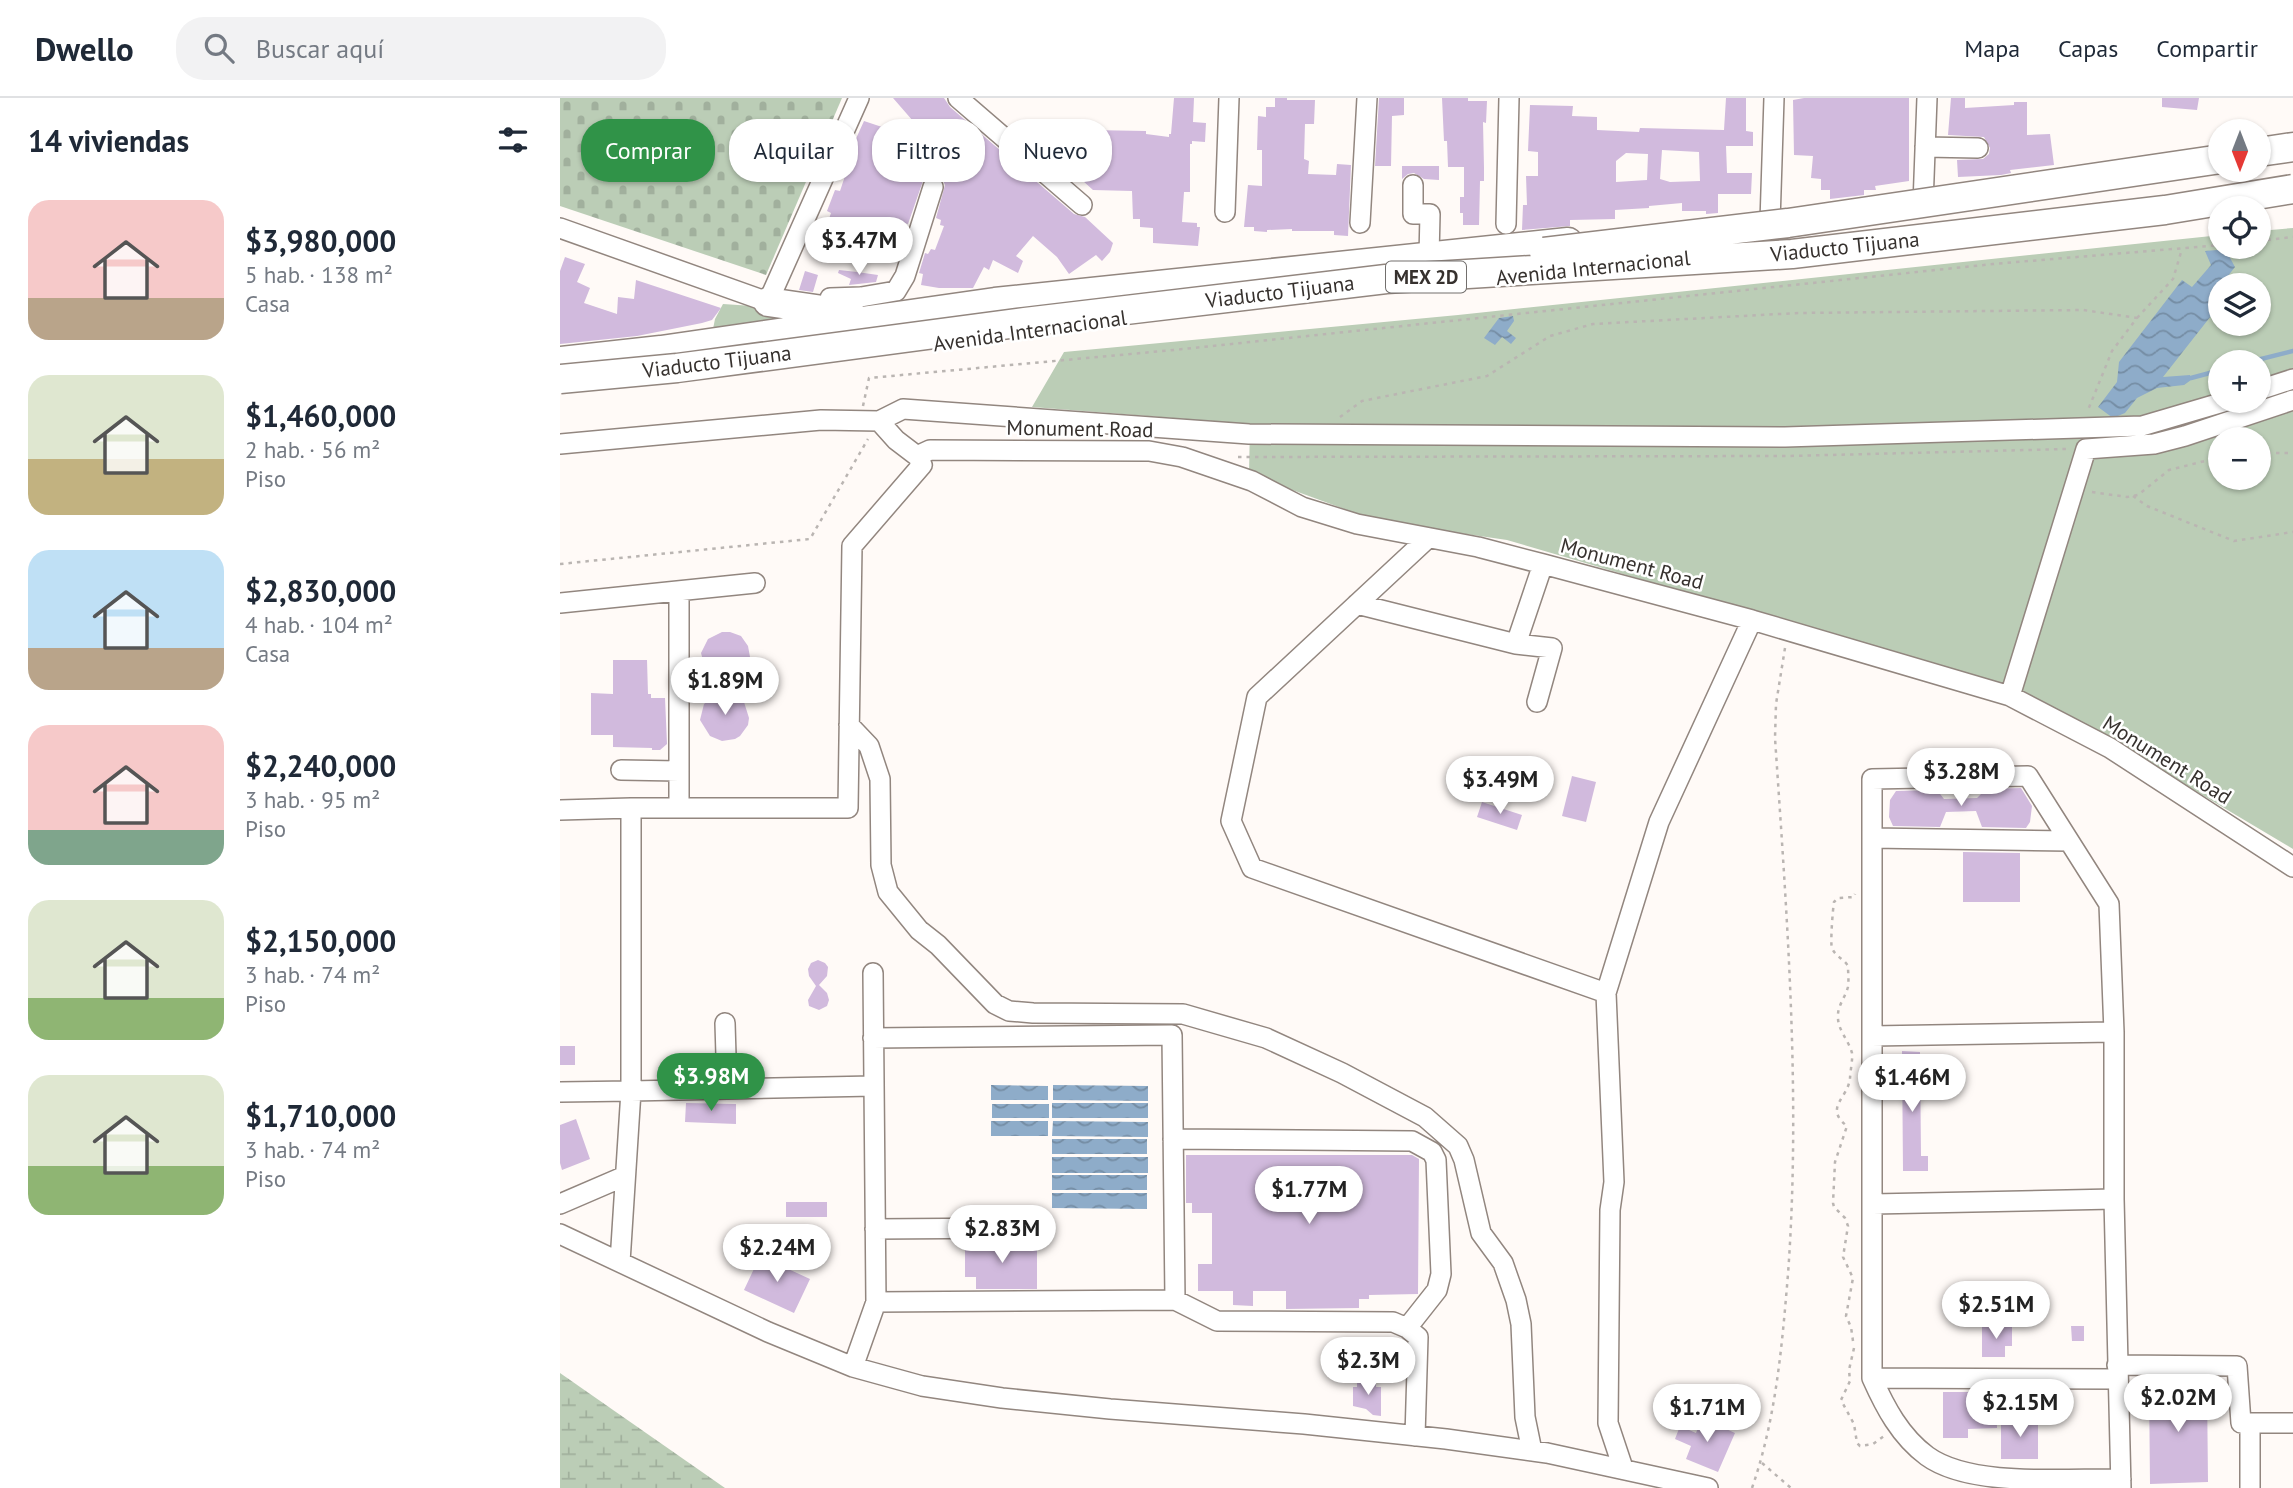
<!DOCTYPE html>
<html lang="es">
<meta charset="utf-8">
<style>
body{margin:0;font-family:"PT Sans",sans-serif;background:#f2f2f3;color:#1f2937;height:100vh;display:flex;flex-direction:column;font-size:26px;white-space:nowrap}
*{box-sizing:border-box;margin:0}
p{font-size:23px;color:#747a83}
.icon{flex:none;width:38px;height:38px;fill:none;stroke:currentColor;stroke-width:2;stroke-linecap:round;stroke-linejoin:round}
.map{position:relative;flex:1;overflow:hidden}
.drawer{display:flex;flex-direction:column;background:#fff;width:560px}
.drawer>*{flex:none}
.banner{position:absolute;left:21px;top:21px;width:665px;height:63px;display:flex;gap:14px}
.needle{width:46px;rotate:180deg}
.controls{position:absolute;left:1648px;top:21px;display:grid;gap:14px}
.controls a{display:grid;place-items:center;width:63px;height:63px;border-radius:50%;background:#fff;box-shadow:0 2px 5px #0004;font-size:35px}
.price{position:absolute;translate:-50% -60px;padding:0 16px;border-radius:24px;background:#fff;color:#222;font-size:23px;line-height:46px;filter:drop-shadow(0 2px 4px #0008)}
.price::after{content:'';position:absolute;left:50%;top:42px;width:21px;height:16px;margin-left:-10px;background:inherit;clip-path:polygon(0 0,100% 0,50% 100%)}
.price.current{background:#309348;color:#fff}
ul{padding:0;list-style:none}
li{display:flex;align-items:center;gap:21px;height:175px;padding:0 28px}
li span{display:grid;place-items:center;flex:none;width:196px;height:140px;border-radius:21px;color:#555}
li>.icon{margin-inline-start:auto}
span .icon{width:84px;height:84px;fill:#fffc;stroke-width:1}
li b{font-size:30px}
h2{display:flex;justify-content:space-between;align-items:center;height:84px;padding:0 28px;font-size:30px}
.pill{padding:0 24px;border-radius:28px;background:#fff;box-shadow:0 2px 5px #0004;font-size:24px;line-height:63px}
.pill.current{background:#309348;color:#fff}
header{display:flex;align-items:center;gap:42px;box-sizing:border-box;height:98px;padding:0 35px;background:#fff;border-bottom:2px solid #e0e1e3}
header strong{font-size:33px}
nav{display:flex;gap:38px;margin-inline-start:auto;font-size:24px}
.search{width:490px;height:63px;background:#f2f2f3;display:flex;align-items:center;gap:18px;box-sizing:border-box;padding:0 24px;border-radius:28px;color:#747a83;font-size:26px}
main{display:flex;flex:1;min-height:0}
.map>svg:first-child{display:block}
.grass{fill:#bbcdb6;fill-rule:evenodd}
.wetland{fill:url(#wetland-marsh)}
.cemetery{fill:url(#cemetery-stones)}
.water{fill:url(#water-waves)}
.lines{fill:none;stroke-linecap:round;stroke-linejoin:round}
.stream{stroke:#8eacc9;stroke-width:4.5}
.building{fill:#d1badd;fill-rule:evenodd}
.minor-casing{stroke:#92867f;stroke-width:22}
.highway-casing{stroke:#92867f;stroke-width:31}
.path{stroke:#bab5b2;stroke-width:2.5;stroke-dasharray:3.5 5;stroke-linecap:butt}
.minor{stroke:#fff;stroke-width:19}
.highway{stroke:#fff;stroke-width:28}
.highway-bridge-casing{stroke:#92867f;stroke-width:31;stroke-linecap:butt}
.highway-bridge{stroke:#fff;stroke-width:28}
.labels{text-anchor:middle;stroke-width:5;stroke-linejoin:round;paint-order:stroke}
.shield{fill:#fff;stroke:#726f6d;stroke-width:2}
.shield-label{font-size:19px;font-weight:bold;fill:#36312e}
.street-label{font-size:21px;fill:#36312e;stroke:#fff}
</style>
<header>
<strong>Dwello</strong>
<div class="search"><svg class="icon" aria-label="search" viewBox="0 0 24 24"><circle cx="10" cy="10" r="6"/><path d="M15 15l6 6"/></svg>Buscar aquí</div>
<nav><a>Mapa</a><a>Capas</a><a>Compartir</a></nav>
</header>
<main>
<section class="drawer">
<h2>14 viviendas<svg class="icon" aria-label="filters" viewBox="0 0 24 24"><path d="M4 7h16M4 17h16"/><circle cx="9" cy="7" r="2"/><circle cx="15" cy="17" r="2"/></svg></h2>
<ul>
<li><span style="background:linear-gradient(#f6c9c9 70%,#b9a48a 0)"><svg class="icon" aria-label="home" viewBox="0 0 24 24"><path d="M3 11l9-7 9 7M6 9v11h12V9"/></svg></span><div><b>$3,980,000</b><p>5 hab. · 138 m²</p><p>Casa</p></div></li>
<li><span style="background:linear-gradient(#dfe7d0 60%,#c2b280 0)"><svg class="icon" aria-label="home" viewBox="0 0 24 24"><path d="M3 11l9-7 9 7M6 9v11h12V9"/></svg></span><div><b>$1,460,000</b><p>2 hab. · 56 m²</p><p>Piso</p></div></li>
<li><span style="background:linear-gradient(#bfe0f5 70%,#b9a48a 0)"><svg class="icon" aria-label="home" viewBox="0 0 24 24"><path d="M3 11l9-7 9 7M6 9v11h12V9"/></svg></span><div><b>$2,830,000</b><p>4 hab. · 104 m²</p><p>Casa</p></div></li>
<li><span style="background:linear-gradient(#f6c9c9 75%,#7fa58c 0)"><svg class="icon" aria-label="home" viewBox="0 0 24 24"><path d="M3 11l9-7 9 7M6 9v11h12V9"/></svg></span><div><b>$2,240,000</b><p>3 hab. · 95 m²</p><p>Piso</p></div></li>
<li><span style="background:linear-gradient(#dfe7d0 70%,#8fb573 0)"><svg class="icon" aria-label="home" viewBox="0 0 24 24"><path d="M3 11l9-7 9 7M6 9v11h12V9"/></svg></span><div><b>$2,150,000</b><p>3 hab. · 74 m²</p><p>Piso</p></div></li>
<li><span style="background:linear-gradient(#dfe7d0 65%,#8fb573 0)"><svg class="icon" aria-label="home" viewBox="0 0 24 24"><path d="M3 11l9-7 9 7M6 9v11h12V9"/></svg></span><div><b>$1,710,000</b><p>3 hab. · 74 m²</p><p>Piso</p></div></li>
</ul>
</section>
<div class="map">
<svg width="1733" height="1390" viewBox="0 0 1733 1390">
<defs>
<pattern id="wetland-marsh" width="20" height="14" patternUnits="userSpaceOnUse" patternTransform="scale(1.75)"><rect width="20" height="14" fill="#bbcdb6"/><path d="M1 5h8M5 5V1M11 12h8M15 12V8" fill="none" stroke="#a1b09d"/></pattern>
<pattern id="cemetery-stones" width="16" height="16" patternUnits="userSpaceOnUse" patternTransform="scale(1.75)"><rect width="16" height="16" fill="#bbcdb6"/><path d="M2 7V4a2 2 0 0 1 4 0v3zM10 15v-3a2 2 0 0 1 4 0v3z" fill="#a1b09d"/></pattern>
<pattern id="water-waves" width="16" height="10" patternUnits="userSpaceOnUse" patternTransform="scale(1.75)"><rect width="16" height="10" fill="#8eacc9"/><path d="M0 5q4-4 8 0t8 0" fill="none" stroke="#758da4"/></pattern>
</defs>
<rect width="100%" height="100%" fill="#fffaf7"/>
<path class="grass" d="M1733,130V751L1607,676L1435,585L947,442L817,423L689,376L690,326L472,309L504,254L898,217L1661,137V149H1699V133ZM1661,187H1699V226H1661ZM1661,264H1699V303H1661ZM1661,341H1699V380H1661Z
M163,206L209,209L256,217L153,231L155,221Z"/>
<path class="wetland" d="M0,1275L165,1390H0Z"/>
<path class="cemetery" d="M0,0H282L206,177L0,108Z"/>
<path class="water" d="M1694,149L1688,156L1669,158L1675,169L1649,202L1658,209L1603,279L1630,277L1631,282L1624,287L1597,290L1577,300L1565,315L1553,320L1538,309L1557,284L1559,264L1622,182L1632,189L1651,167L1645,153Z
M953,218L954,223L947,233L956,240L951,246L942,239L935,247L924,240L939,220Z
M431,987L488,988V1002H431Z
M493,987L588,988V1003L493,1002Z
M492,1005H588V1020H492Z
M432,1006H489V1020H432Z
M431,1023H488V1038H431Z
M493,1023L588,1024V1039L492,1038Z
M492,1041H587V1056H492Z
M492,1059H588V1075H492Z
M492,1077H587V1092H492Z
M492,1095H587V1111L492,1110Z"/>
<g class="lines">
<path class="stream" d="M1689,264L1733,253
M1631,280L1661,272"/>
</g>
<path class="building" d="M333,0H384L390,9L514,116L525,119L553,145L550,154L542,163L536,157L509,176L497,159L473,138L456,158L463,163L458,175L433,162L429,172L424,169L413,190H379L361,187L363,176L359,175L365,155L368,156L371,151L375,152L384,128L380,127L381,122L376,120L385,87L382,80L376,77L364,80L348,126L343,125L335,148L341,150L338,161L324,155L322,162L262,141L271,115L267,113L275,92L280,93L288,69L284,67L304,23L373,46Z
M614,0H634L633,24L646,25L645,44L632,43V46H630V94H624L622,124L637,125V129H640L638,148L593,145V130L580,129V121H573L572,93L533,92L523,83L522,56H530V32L586,33V36L609,39V36H611Z
M715,0H727V2H755L754,26H745L744,61L749,63L748,76L776,77L777,66L791,67L788,138L774,137V133H732V131L707,132V134L694,133V129H684L688,87L702,88V52H697L698,18L706,19V9H715Z
M819,0H844V17L832,18L831,68H815Z
M882,0H908V3H927L926,25L923,24L924,70V83H920L919,127H903V115H900V99H904V69H888L887,43H884Z
M1166,0H1186V33L1193,34V48H1166L1167,75H1192L1191,96H1158V115L1146,116V113H1122V105L1089,108V110L1055,112V121L1010,122V128L962,132L963,107H967L966,78H978V54L968,53L970,7L1013,8L1012,18L1037,19V32L1079,34L1080,30L1164,32ZM1102,52L1139,54L1140,83L1110,84L1100,81ZM1066,55L1088,56L1087,82L1056,84V63Z
M1244,0H1349V83L1315,88L1316,92H1304V97L1270,101V92H1261V81L1251,80L1253,58L1234,57L1233,2Z
M1391,0H1405V10L1454,7V4H1467V37L1490,36L1494,67L1450,72L1451,75L1441,77L1398,79L1397,62L1423,61L1429,56L1430,50L1424,39L1388,37Z
M1602,0H1639L1637,12L1602,9Z
M842,68H879V82L864,81L854,75L848,76L842,81Z
M5,159L25,166L17,184L30,190L24,205L57,216L58,199L74,201L76,182L161,210L152,222L142,225L77,238L0,246V173Z
M279,172L297,174L318,177L316,184L289,187L291,181L278,175Z
M245,173L258,177L253,194L239,192Z
M162,534H170L181,538L188,548L190,559L183,575L164,585L150,577L145,570L141,555L148,541Z
M53,562H87L88,596H91V600H105L107,646L100,652H92V650L53,649V637H31V595L53,596Z
M163,591L184,604L189,620L188,627L180,638L175,641L162,643L150,638L140,622L144,606Z
M1012,678L1036,684L1026,724L1002,718Z
M1461,690L1472,708L1470,724L1466,730L1422,729L1416,713L1386,714L1380,729L1333,728L1329,719L1330,702L1336,693L1377,692L1384,701L1417,700L1426,691Z
M922,704L962,717L957,732L917,719Z
M1403,754L1460,755V804H1403Z
M258,862L265,865L268,869L267,878L259,887L267,895L269,902L267,908L259,912L249,908L248,902L256,888L249,878L248,871L251,865Z
M0,948H15V967H0Z
M1342,953L1360,954L1361,1058H1368V1073H1343Z
M126,1005L176,1006V1026L125,1024Z
M16,1021L30,1061L2,1072L0,1065V1027Z
M626,1057H852L859,1061L858,1196L809,1197V1201H799V1210L726,1211V1193H693V1208L673,1207V1193H638V1166H652V1115H632V1105H626Z
M226,1104H267V1119H226Z
M405,1144H477V1191H416V1179H405Z
M200,1158L250,1181L234,1215L184,1192Z
M1422,1228H1452V1248H1445V1259H1422Z
M1511,1228H1524V1243H1512Z
M797,1283H816V1289H821V1318L813,1317L806,1311L793,1308V1289H797Z
M1589,1286L1647,1288L1648,1384L1590,1386Z
M1471,1293H1504L1505,1319L1471,1320Z
M1383,1294H1436L1437,1330L1408,1331V1340H1383Z
M1142,1320L1175,1335L1158,1374L1126,1361L1131,1348L1115,1341L1120,1328L1136,1335Z
M1478,1320V1361H1441V1321Z"/>
<g class="lines">
<defs>
<path id="minor" d="M398,0L522,107
M1365,49L1418,50
M853,87V116H870L869,159
M1363,106L1367,0
M665,114L669,0
M1210,124L1214,0
M800,125L807,0
M946,126L949,0
M0,130L208,204L299,0
M270,200L301,199L336,193L345,178L373,89
M1699,292L1733,281
M319,323L343,311L689,336L1225,339L1582,328L1667,303
M0,346L261,322L319,323L336,342L357,358L362,367L292,448L288,710H71V993L313,988
M357,358L370,352L589,353L622,359L692,383L742,409L797,426L918,449L983,466L1192,522L1450,598L1550,650L1733,769
M868,440L697,599L671,723L692,770L1046,895L1054,1084L1050,1112L1048,1325L1063,1370
M119,493V710
M0,505L195,485
M797,506L956,546
M1450,598L1526,351L1594,346L1625,338L1733,302
M977,604L992,550L956,546L983,466
M289,627L309,648L320,681L321,767L328,794L359,832L378,847L435,906L449,913L473,915L623,916L706,940L782,975L865,1019L898,1048L904,1062L921,1135L943,1165L956,1202L961,1226L965,1319L972,1353
M61,672L119,673
M0,712L71,710
M1312,740L1509,743
M1046,895L1099,724L1192,522
M165,925L167,991
M1312,938L1554,934
M313,940L612,937L615,1202L657,1223L833,1224L847,1230L858,1239L855,1338
M0,994L71,993L60,1164
M613,1041L852,1043L872,1054L876,1062L881,1176L877,1192L847,1230
M0,1106L65,1078
M1313,1106L1554,1101
M315,1131L474,1130
M0,1136L208,1234L293,1269L362,1288L442,1300L550,1311L744,1326L886,1341L987,1355L1148,1390
M316,1204L615,1202
M1557,1267L1677,1268L1681,1325H1733
M293,1269L316,1204L313,875
M1312,1280C1325,1309 1340,1338 1367,1358C1411,1390 1507,1380 1561,1381
M1558,1281L1312,1280V681L1468,678L1549,806L1554,934V1101L1561,1390
M1690,1325V1390"/>
<path id="highway" d="M1699,54L1733,49
M208,204L263,212H289
M0,263L101,252L435,204L1008,144"/>
</defs>
<use href="#minor" class="minor-casing"/>
<use href="#highway" class="highway-casing"/>
<path class="path" d="M1699,143L1733,139
M1577,220L1613,181L1622,151
M303,308L309,280L614,252L1433,166L1661,147
M780,319L802,303L927,278L990,238L1033,226L1238,215L1523,212L1577,220L1552,253L1528,312
M1699,355H1733
M678,359L1229,358L1507,351
M1532,394L1567,399L1578,397L1609,372L1661,359
M1573,398L1587,408L1674,443L1733,434
M0,466L250,441L308,341
M1293,1243L1291,1229L1286,1218L1293,1180L1283,1159L1288,1128L1285,1120L1274,1109L1273,1105L1275,1064L1287,1028C1264,1010 1287,1001 1290,981C1290,975 1293,960 1292,955C1289,943 1278,932 1278,920C1277,908 1285,900 1288,889C1289,882 1288,875 1288,868C1284,861 1275,858 1272,850C1270,846 1273,809 1274,804L1278,800L1294,799L1295,796
M1294,1250L1289,1272L1290,1283L1281,1302L1294,1326L1297,1345L1300,1348L1313,1346L1324,1338
M1202,1365L1231,1390
M1192,1390C1216,1321 1222,1248 1228,1176C1241,997 1227,819 1215,640L1216,606L1225,550"/>
<use href="#minor" class="minor"/>
<use href="#highway" class="highway"/>
<defs>
<path id="highway-bridge" d="M984,154L1228,125L1661,61
M0,281L117,270L465,224L826,181L1232,156L1605,112L1733,91"/>
</defs>
<use href="#highway-bridge" class="highway-bridge-casing"/>
<use href="#highway-bridge" class="highway-bridge"/>
</g>
<g class="labels">
<rect class="shield" x="826" y="163.5" width="80" height="31" rx="5"/>
<g class="shield-label">
<text x="866" y="186">MEX 2D</text>
</g>
<g class="street-label">
<text transform="translate(1285 149) rotate(-6)" y="7">Viaducto Tijuana</text>
<text transform="translate(1033 170) rotate(-6)" y="7">Avenida Internacional</text>
<text transform="translate(720 194) rotate(-7)" y="7">Viaducto Tijuana</text>
<text transform="translate(470 233) rotate(-8)" y="7">Avenida Internacional</text>
<text transform="translate(157 264) rotate(-7)" y="7">Viaducto Tijuana</text>
<text transform="translate(520 331) rotate(1)" y="7">Monument Road</text>
<text transform="translate(1072 466) rotate(15)" y="7">Monument Road</text>
<text transform="translate(1607 662) rotate(32)" y="7">Monument Road</text>
</g>
</g>
</svg>
<div class="controls">
<a><svg class="needle" viewBox="-14 -14 28 28"><path d="M0-13l5 13h-10z" fill="#e53935"/><path d="M0 13l5-13h-10z" fill="#747a83"/></svg></a>
<a><svg class="icon" aria-label="locate" viewBox="0 0 24 24"><circle cx="12" cy="12" r="6"/><path d="M12 2v4M12 18v4M2 12h4M18 12h4"/></svg></a>
<a><svg class="icon" aria-label="layers" viewBox="0 0 24 24"><path d="M12 4l9 5-9 5-9-5zM3 14l9 5 9-5"/></svg></a>
<a>+</a>
<a>−</a>
</div>
<b class="price" style="left:299px;top:179px">$3.47M</b>
<b class="price" style="left:165px;top:619px">$1.89M</b>
<b class="price" style="left:1401px;top:710px">$3.28M</b>
<b class="price" style="left:940px;top:718px">$3.49M</b>
<b class="price current" style="left:151px;top:1015px">$3.98M</b>
<b class="price" style="left:1352px;top:1016px">$1.46M</b>
<b class="price" style="left:749px;top:1128px">$1.77M</b>
<b class="price" style="left:442px;top:1167px">$2.83M</b>
<b class="price" style="left:217px;top:1186px">$2.24M</b>
<b class="price" style="left:1436px;top:1243px">$2.51M</b>
<b class="price" style="left:808px;top:1299px">$2.3M</b>
<b class="price" style="left:1618px;top:1336px">$2.02M</b>
<b class="price" style="left:1460px;top:1341px">$2.15M</b>
<b class="price" style="left:1147px;top:1346px">$1.71M</b>
<div class="banner">
<a class="pill current">Comprar</a>
<a class="pill">Alquilar</a>
<a class="pill">Filtros</a>
<a class="pill">Nuevo</a>
</div>
</div>
</main>
